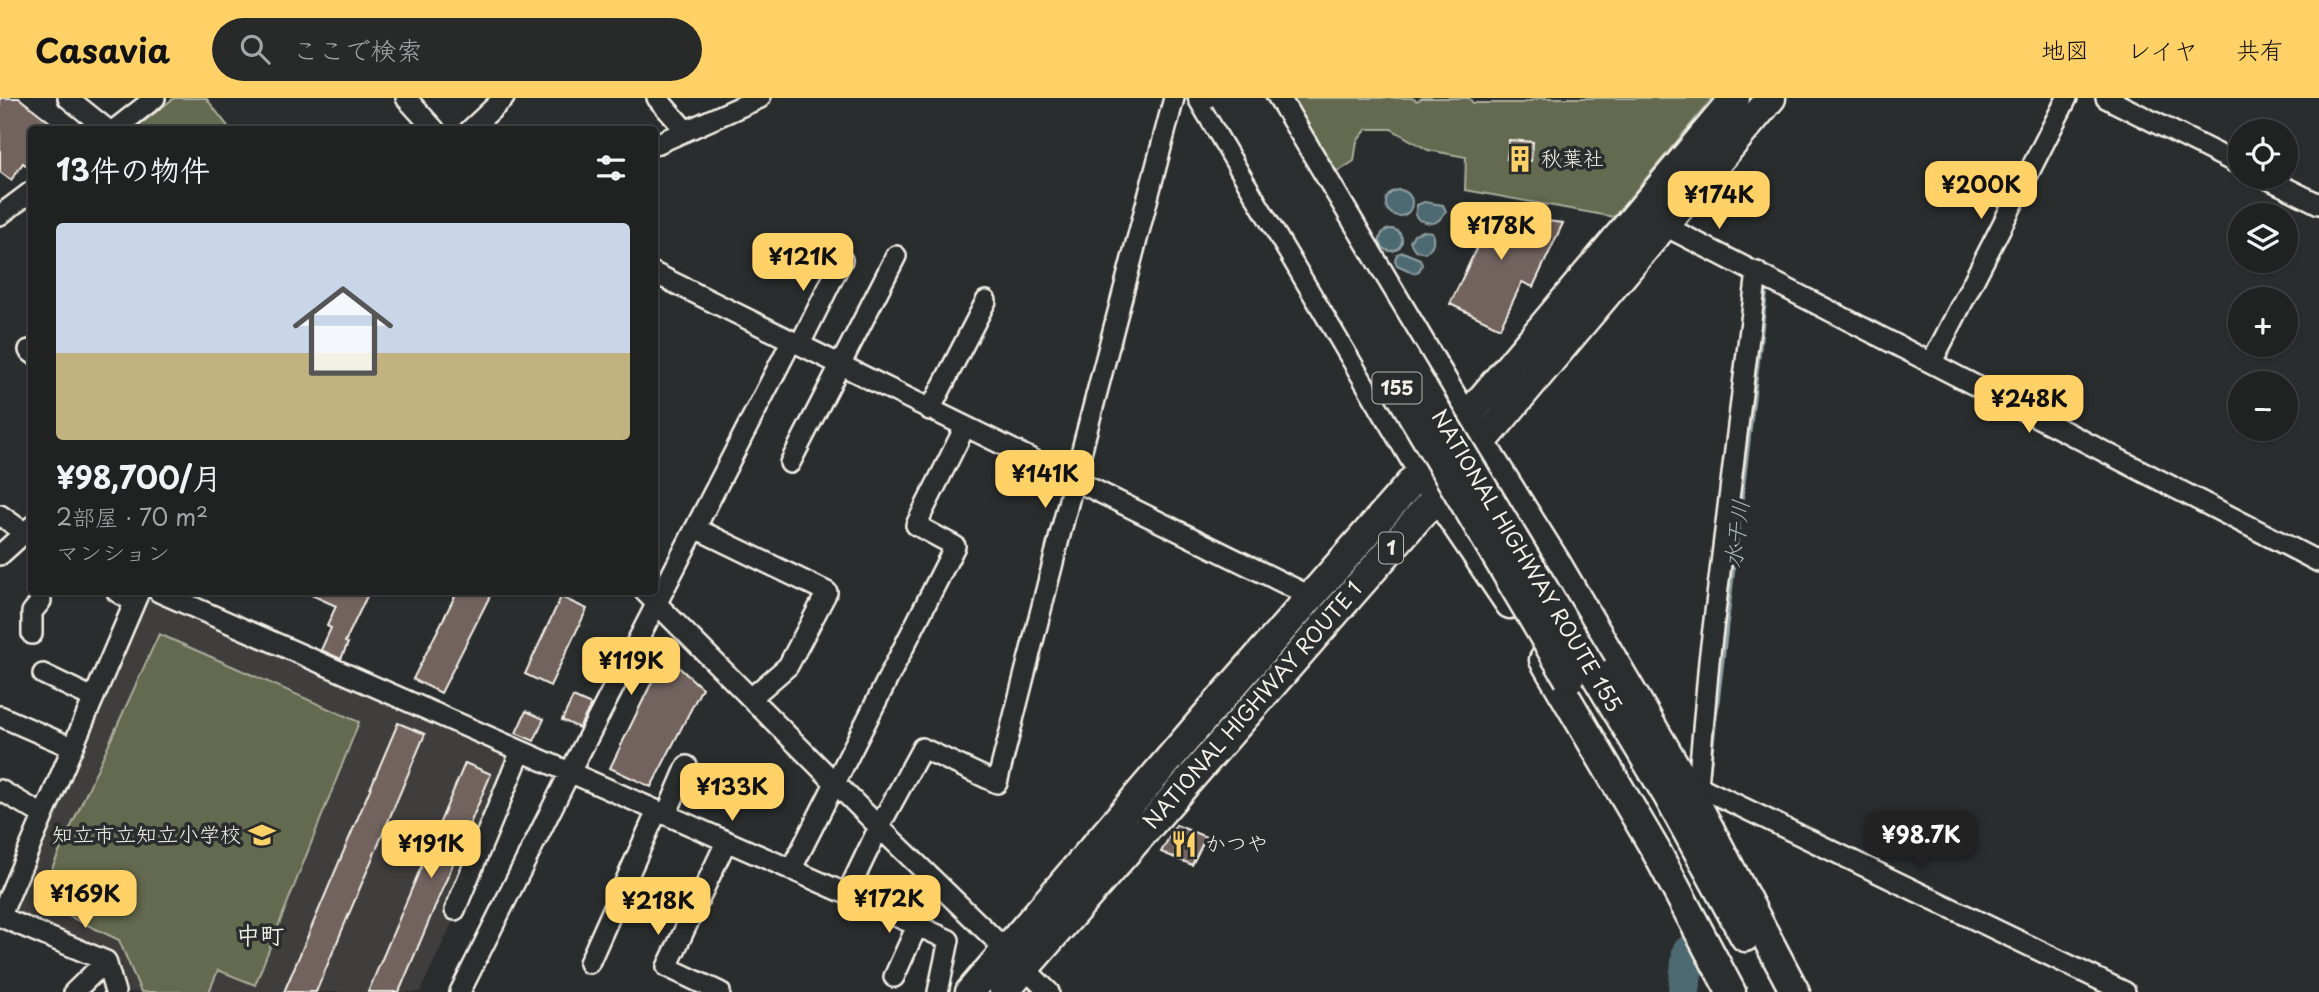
<!DOCTYPE html>
<html lang="ja">
<meta charset="utf-8">
<style>
body{margin:0;font-family:"Playpen Sans","Klee One",sans-serif;background:#282a2a;color:#f1f3f6;height:100vh;display:flex;flex-direction:column;font-size:26px;white-space:nowrap}
*{box-sizing:border-box;margin:0}
p{font-size:23px;color:#a2a4a5}
.icon{flex:none;width:38px;height:38px;fill:none;stroke:currentColor;stroke-width:2;stroke-linecap:round;stroke-linejoin:round}
.map{position:relative;flex:1;overflow:hidden}
.side{position:absolute;left:28px;top:28px;width:630px;height:469px;display:flex;flex-direction:column;background:#202222;border-radius:7px;box-shadow:0 2px 5px #0004,0 0 0 2px #3d3f40}
.side>*{flex:none}
.buttons{position:absolute;left:2228px;top:21px;display:grid;gap:14px}
.buttons a{display:grid;place-items:center;width:70px;height:70px;border-radius:50%;background:#202222;box-shadow:0 2px 5px #0004,0 0 0 2px #3d3f40;font-size:35px}
.price{position:absolute;translate:-50% -60px;padding:0 16px;border-radius:14px;background:#ffd166;color:#111;font-size:23px;line-height:46px;filter:drop-shadow(0 2px 4px #0008)}
.price::after{content:'';position:absolute;left:50%;top:42px;width:21px;height:16px;margin-left:-10px;background:inherit;clip-path:polygon(0 0,100% 0,50% 100%)}
.price.active{background:#222;color:#fff}
ul{padding:0;list-style:none}
li{display:grid;align-content:center;gap:14px;height:371px;padding:0 28px}
li+li{border-top:2px solid #3d3f40}
li span{display:grid;place-items:center;height:217px;border-radius:7px;color:#555}
li>.icon{margin-inline-start:auto}
span .icon{width:126px;height:126px;fill:#fffc;stroke-width:1}
li b{font-size:30px}
h2{display:flex;justify-content:space-between;align-items:center;height:84px;padding:0 28px;font-size:30px}
header{display:flex;align-items:center;gap:42px;box-sizing:border-box;height:98px;padding:0 35px;background:#ffd166;color:#111}
header strong{font-size:33px}
nav{display:flex;gap:38px;margin-inline-start:auto;font-size:24px}
.search{width:490px;height:63px;background:#282a2a;display:flex;align-items:center;gap:18px;box-sizing:border-box;padding:0 24px;border-radius:38px;color:#a2a4a5;font-size:26px}
.map>svg:first-child{display:block}
.built{fill:#403e3d}
.green{fill:#636a50;stroke:#acae9c;stroke-width:2}
.water{fill:#4e6a73;stroke:#90a0a2;stroke-width:2}
.lines{fill:none;stroke-linecap:round;stroke-linejoin:round}
.stream{stroke:#90a0a2;stroke-width:5}
.river{stroke:#4e6a73;stroke-width:32}
.building{fill:#72645f;stroke:#f4f1e8;stroke-width:2}
.minor-casing{stroke:#f4f1e8;stroke-width:24}
.highway-casing{stroke:#f4f1e8;stroke-width:33}
.minor{stroke:#2a2d2e;stroke-width:19}
.highway{stroke:#2a2d2e;stroke-width:28}
.highway-bridge-casing{stroke:#f4f1e8;stroke-width:33;stroke-linecap:butt}
.highway-bridge{stroke:#2a2d2e;stroke-width:28}
.labels{text-anchor:middle;stroke-width:7;stroke-linejoin:round;paint-order:stroke}
.shield{fill:#2a2d2e;stroke:#b7b6b0;stroke-width:2}
.shield-label{font-size:19px;font-weight:bold;fill:#f4f1e8}
.poi-label{font-size:21px;fill:#f4f1e8;stroke:#2a2d2e;text-anchor:start}
.street-label{font-size:21px;fill:#f4f1e8;stroke:#2a2d2e}
.water-label{font-size:23px;font-style:italic;fill:#a9b4b3;stroke:#2a2d2e}
.quarter-label{font-size:24px;font-weight:bold;fill:#f4f1e8;stroke:#2a2d2e}
</style>
<header>
<strong>Casavia</strong>
<div class="search"><svg class="icon" aria-label="search" viewBox="0 0 24 24"><circle cx="10" cy="10" r="6"/><path d="M15 15l6 6"/></svg>ここで検索</div>
<nav><a>地図</a><a>レイヤ</a><a>共有</a></nav>
</header>
<div class="map">
<svg width="2319" height="894" viewBox="0 0 2319 894">
<rect width="100%" height="100%" fill="#2a2d2e"/>
<filter id="ink" filterUnits="userSpaceOnUse"><feTurbulence type="fractalNoise" baseFrequency=".0143" numOctaves="2"/><feDisplacementMap in="SourceGraphic" scale="14" xChannelSelector="R" yChannelSelector="G"/><feConvolveMatrix kernelMatrix="1 2 1 2 8 2 1 2 1" color-interpolation-filters="sRGB"/></filter>
<g filter="url(#ink)">
<path class="built" d="M144,498L515,659L446,819L453,823L420,894H122L112,857L9,814Z"/>
<path class="green" d="M174,0H206L230,31L143,32L138,28Z
M1287,0H1412L1417,3L1422,0H1469L1473,5H1523L1539,0H1713L1614,119L1465,92L1466,59L1428,52L1391,31H1367L1357,43L1354,63L1339,73L1328,69Z
M159,536L359,624L255,887L218,872L209,894H141L119,842L37,803Z"/>
<path class="water" d="M1386 105a13 13 0 1 1 26 0a13 13 0 1 1-26 0Z
M1424,104L1443,107L1446,113C1437,127 1434,127 1419,122L1415,117L1417,107Z
M1380 142a11 11 0 1 1 22 0a11 11 0 1 1-22 0Z
M1423,133L1432,134C1435,144 1433,149 1425,155L1415,152L1410,144L1414,136Z
M1403,154L1420,161L1422,167L1419,173L1414,175L1397,167L1395,162L1397,156Z"/>
<g class="lines">
<path class="stream" d="M1708,680L1766,191"/>
<path class="river" d="M1684,894L1688,854"/>
</g>
<path class="building" d="M0,0H19L60,32H32V72L23,65L11,82L0,74Z
M1509,42L1533,44L1531,63L1507,61Z
M1464,107L1513,127L1516,119L1563,125L1533,189L1522,184L1500,230L1450,206L1479,145L1453,133Z
M305,494H356L367,498L345,544L348,545L341,561L321,552L331,530L327,528L336,508Z
M457,494H492L441,595L413,581Z
M561,499L587,511L550,588L525,576Z
M665,557L702,590L651,689L610,670Z
M573,599L591,607L579,630L562,622Z
M526,613L544,621L534,643L516,635Z
M398,625L425,636L316,894H284Z
M465,665L491,676L399,894H368Z
M1176,727L1206,739L1192,767L1161,754Z"/>
<g class="lines">
<defs>
<path id="minor" d="M68,0L108,32
M406,0L435,32
M657,0L686,33
M2106,0L2240,67
M114,32L155,0
M470,32L504,0
M654,47L760,0
M2264,79L2319,106
M0,117L32,93
M1663,127L2319,464
M654,175L1312,499
M800,246L842,162
M29,252L32,255
M1932,264L2067,0
M930,312L986,203
M790,365L896,158
M0,417L32,440
M697,431L827,494L788,568L751,600
M0,457L32,428
M117,494L134,504
M159,494L847,796L879,729L922,650L997,685L1074,382L1174,0
M645,494L879,729L1049,894
M32,536V514L41,503L40,494
M43,576L93,600
M0,618L71,649
M1698,688L1709,563L1757,174
M1688,690L1698,688L2125,894
M0,692L43,717
M666,717L687,668
M791,772L955,448L916,427L965,329
M847,796L949,842L938,894
M455,812L521,653
M0,819L139,494
M1,819L106,863L115,894
M589,865L657,713
M894,879L917,828
M74,894L106,863
M460,894L570,674L791,244
M720,894L667,869L726,744"/>
<path id="highway" d="M1203,0L1437,398L1510,506
M1275,0L1450,296L1556,465L1688,690L1795,894
M1544,562L1655,751L1731,894
M1592,571L1668,698L1745,839
M970,894L1206,618L1422,372L1735,0
M1004,894L1437,398L1771,0"/>
</defs>
<use href="#minor" class="minor-casing"/>
<use href="#highway" class="highway-casing"/>
<use href="#minor" class="minor"/>
<use href="#highway" class="highway"/>
<defs>
<path id="highway-bridge" d="M1225,0L1569,581
M1248,0L1592,571"/>
</defs>
<use href="#highway-bridge" class="highway-bridge-casing"/>
<use href="#highway-bridge" class="highway-bridge"/>
</g>
</g>
<defs>
<symbol id="building-bare" viewBox="-9 -9 18 18"><path d="M-4-6H4V6H1V3H-1V6H-4ZM-2.5-4.3h1.7v1.8h-1.7ZM.8-4.3h1.7v1.8H.8ZM-2.5-1h1.7V.8h-1.7ZM.8-1h1.7V.8H.8Z" fill="#ffd166" stroke="#2a2d2e" stroke-width="2.5" paint-order="stroke"/></symbol>
<symbol id="school-bare" viewBox="-9 -9 18 18"><path d="M0-5L7-2L0 1L-7-2ZM-4 1L0 2.5L4 1V4Q0 6-4 4Z" fill="#ffd166" stroke="#2a2d2e" stroke-width="2.5" paint-order="stroke"/></symbol>
<symbol id="restaurant-bare" viewBox="-9 -9 18 18"><path d="M-5-6h1v4h1v-4h1v4h1v-4h1v5L-1.5 .5V6h-2V.5L-5-1ZM5-6V6H3V1.5H1.5Q1.5-4 5-6Z" fill="#ffd166" stroke="#2a2d2e" stroke-width="2.5" paint-order="stroke"/></symbol>
</defs>
<g fill-rule="evenodd">
<use href="#building-bare" x="1501" y="42" width="38" height="38"/>
<use href="#school-bare" x="243" y="718" width="38" height="38"/>
<use href="#restaurant-bare" x="1165" y="727" width="38" height="38"/>
</g>
<g class="labels">
<g class="shield">
<rect x="1372.5" y="274.5" width="49" height="31" rx="5"/>
<rect x="1379" y="434.5" width="24" height="31" rx="5"/>
</g>
<g class="shield-label">
<text x="1397" y="297">155</text>
<text x="1391" y="457">1</text>
</g>
<g class="poi-label">
<text x="1541" y="68">秋葉社</text>
<text x="241" y="744" text-anchor="end">知立市立知立小学校</text>
<text x="1205" y="753">かつや</text>
</g>
<g class="street-label">
<text transform="translate(1526 463) rotate(59)" y="7">NATIONAL HIGHWAY ROUTE 155</text>
<text transform="translate(1253 608) rotate(-49)" y="7">NATIONAL HIGHWAY ROUTE 1</text>
</g>
<g class="water-label">
<text transform="translate(1737 436) rotate(-83)" y="8">水干川</text>
</g>
<g class="quarter-label">
<text x="260" y="846">中町</text>
</g>
</g>
</svg>
<div class="buttons">
<a><svg class="icon" aria-label="locate" viewBox="0 0 24 24"><circle cx="12" cy="12" r="6"/><path d="M12 2v4M12 18v4M2 12h4M18 12h4"/></svg></a>
<a><svg class="icon" aria-label="layers" viewBox="0 0 24 24"><path d="M12 4l9 5-9 5-9-5zM3 14l9 5 9-5"/></svg></a>
<a>+</a>
<a>−</a>
</div>
<b class="price" style="left:1981px;top:123px">¥200K</b>
<b class="price" style="left:1719px;top:133px">¥174K</b>
<b class="price" style="left:1501px;top:164px">¥178K</b>
<b class="price" style="left:803px;top:195px">¥121K</b>
<b class="price" style="left:2029px;top:337px">¥248K</b>
<b class="price" style="left:1045px;top:412px">¥141K</b>
<b class="price" style="left:631px;top:599px">¥119K</b>
<b class="price" style="left:732px;top:725px">¥133K</b>
<b class="price active" style="left:1921px;top:773px">¥98.7K</b>
<b class="price" style="left:431px;top:782px">¥191K</b>
<b class="price" style="left:85px;top:832px">¥169K</b>
<b class="price" style="left:889px;top:837px">¥172K</b>
<b class="price" style="left:658px;top:839px">¥218K</b>
<section class="side">
<h2>13件の物件<svg class="icon" aria-label="filters" viewBox="0 0 24 24"><path d="M4 7h16M4 17h16"/><circle cx="9" cy="7" r="2"/><circle cx="15" cy="17" r="2"/></svg></h2>
<ul>
<li><span style="background:linear-gradient(#c9d6e8 60%,#c2b280 0)"><svg class="icon" aria-label="home" viewBox="0 0 24 24"><path d="M3 11l9-7 9 7M6 9v11h12V9"/></svg></span><div><b>¥98,700/月</b><p>2部屋 · 70 m²</p><p>マンション</p></div></li>
</ul>
</section>
</div>
